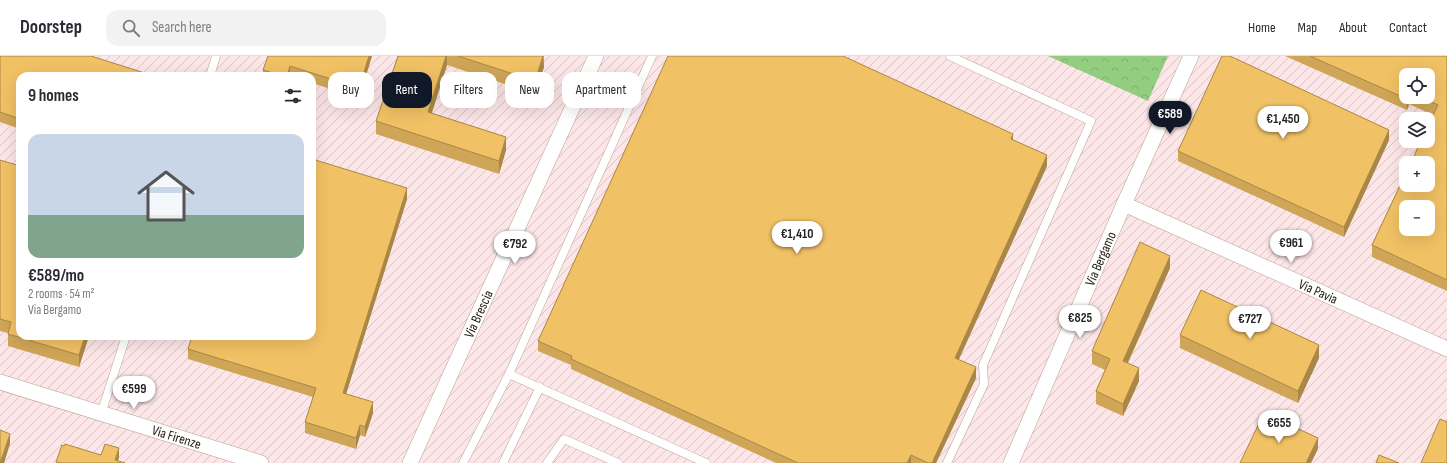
<!DOCTYPE html>
<meta charset="utf-8">
<style>
body{margin:0;font-family:"Sofia Sans Condensed",sans-serif;background:#f2f2f3;color:#2b2b33;height:100vh;display:flex;flex-direction:column;font-size:15px;white-space:nowrap}
*{box-sizing:border-box;margin:0}
p{font-size:13px;color:#7c7c81}
.icon{flex:none;width:22px;height:22px;fill:none;stroke:currentColor;stroke-width:2;stroke-linecap:round;stroke-linejoin:round}
.map{position:relative;flex:1;overflow:hidden}
.side{position:absolute;left:16px;top:16px;width:300px;height:268px;display:flex;flex-direction:column;background:#fff;border-radius:12px;box-shadow:0 4px 16px #0002}
.side>*{flex:none}
.guide{position:absolute;left:328px;top:16px;width:380px;height:36px;display:flex;gap:8px}
.controls{position:absolute;left:1399px;top:12px;display:grid;gap:8px}
.controls a{display:grid;place-items:center;width:36px;height:36px;border-radius:8px;background:#fff;box-shadow:0 4px 16px #0002;font-size:20px}
.price{position:absolute;translate:-50% -34px;padding:0 9px;border-radius:14px;background:#fff;color:#222;font-size:13px;line-height:26px;filter:drop-shadow(0 1px 2px #0008)}
.price::after{content:'';position:absolute;left:50%;top:24px;width:12px;height:9px;margin-left:-6px;background:inherit;clip-path:polygon(0 0,100% 0,50% 100%)}
.price.on{background:#111827;color:#fff}
ul{padding:0;list-style:none}
li{display:grid;align-content:center;gap:8px;height:212px;padding:0 12px}
li+li{border-top:1px solid #e1e1e2}
li span{display:grid;place-items:center;height:124px;border-radius:12px;color:#555}
li>.icon{margin-inline-start:auto}
span .icon{width:72px;height:72px;fill:#fffc;stroke-width:1}
li b{font-size:17px}
h2{display:flex;justify-content:space-between;align-items:center;height:48px;padding:0 12px;font-size:17px}
.chip{padding:0 14px;border-radius:12px;background:#fff;box-shadow:0 4px 16px #0002;font-size:14px;line-height:36px}
.chip.on{background:#111827;color:#fff}
header{display:flex;align-items:center;gap:24px;box-sizing:border-box;height:56px;padding:0 20px;background:#fff;border-bottom:1px solid #e1e1e2}
header strong{font-size:19px}
nav{display:flex;gap:22px;margin-inline-start:auto;font-size:14px}
.search{width:280px;height:36px;background:#f2f2f3;display:flex;align-items:center;gap:10px;box-sizing:border-box;padding:0 14px;border-radius:12px;color:#7c7c81;font-size:15px}
.map>svg:first-child{display:block}
.industrial{fill:url(#industrial-furrows);fill-rule:evenodd}
.forest{fill:url(#forest-crowns)}
.lines{fill:none;stroke-linecap:round;stroke-linejoin:round}
.service-casing{stroke:#b3a68e;stroke-width:9}
.minor-casing{stroke:#b3a68e;stroke-width:16}
.service{stroke:#fff;stroke-width:8}
.minor{stroke:#fff;stroke-width:15}
.wall{fill:#cfa657;fill-rule:evenodd}
.shaded-wall{fill:#a98747}
.building{fill:#f1c165;stroke:#a98747;fill-rule:evenodd}
.labels{text-anchor:middle;stroke-width:3;stroke-linejoin:round;paint-order:stroke}
.street-label{font-size:14px;fill:#211c13;stroke:#fff}
</style>
<header>
<strong>Doorstep</strong>
<div class="search"><svg class="icon" aria-label="search" viewBox="0 0 24 24"><circle cx="10" cy="10" r="6"/><path d="M15 15l6 6"/></svg>Search here</div>
<nav><a>Home</a><a>Map</a><a>About</a><a>Contact</a></nav>
</header>
<div class="map">
<svg width="1447" height="407" viewBox="0 0 1447 407">
<defs>
<pattern id="industrial-furrows" width="10" height="10" patternUnits="userSpaceOnUse"><rect width="10" height="10" fill="#fce6e8"/><path d="M-1 1l2-2M0 10L10 0M9 11l2-2" fill="none" stroke="#d8c5c6"/></pattern>
<pattern id="forest-crowns" width="20" height="18" patternUnits="userSpaceOnUse"><rect width="20" height="18" fill="#93cd7f"/><path d="M2 6a3 3 0 1 1 6 0M12 15a3 3 0 1 1 6 0" fill="none" stroke="#7eaf6d"/></pattern>
</defs>
<rect width="100%" height="100%" fill="#fef5e6"/>
<path class="industrial" d="M0,0H1447V407H0ZM1406,19H1428V41H1406ZM20,20H312V280H20ZM1406,63H1428V85H1406ZM1406,107H1428V129H1406ZM1406,151H1428V173H1406Z"/>
<path class="forest" d="M1048,0H1168L1148,45Z"/>
<g class="lines">
<defs>
<path id="service" d="M210,20L216,0
M509,318L706,407
M101,358L126,280
M463,407L509,318L652,0
M503,407L540,331
M547,407L564,383L618,407
M947,407L984,328L983,309L1091,65L950,0"/>
<g id="minor">
<path id="s1" d="M1124,148L1447,293"/>
<path id="s2" d="M0,326L261,407"/>
<path id="s3" d="M410,407L596,0"/>
<path id="s4" d="M1011,407L1124,148L1191,0"/>
</g>
</defs>
<use href="#service" class="service-casing"/>
<use href="#minor" class="minor-casing"/>
<use href="#service" class="service"/>
<use href="#minor" class="minor"/>
</g>
<path class="wall" d="M0,0L20,20V73L0,66Z
M372,0L359,42L312,27V20H263V14Z
M398,0H544V11L535,38L447,9L432,57L506,94L499,118L376,78V65Z
M1285,0H1447V235L1372,201V189L1433,59L1409,48L1407,54ZM1406,19L1428,41H1406Z
M1013,84L1047,110L958,304L976,322L936,407H776L571,313V309L538,295V285Z
M1389,84L1344,181L1178,105V95Z
M0,104L20,280H89L79,311L8,290V277L0,275Z
M407,143L346,338L373,357L365,381L360,379L356,393L305,377V366L313,341L188,303V293Z
M1170,212L1128,307L1139,325L1123,360L1096,348V335L1105,314L1092,308V295Z
M1180,279L1319,302L1298,347L1180,292Z"/>
<path class="shaded-wall" d="M369,0H372L359,42V32Z
M446,0H447V9L428,68V56Z
M543,0L544,11L535,38V25Z
M290,10V20H287Z
M1407,41H1409V48L1407,54Z
M1389,74V84L1344,181V171Z
M1013,78V88L1011,83Z
M506,81V94L499,118V105Z
M1047,99V110L955,312V302Z
M407,132V143L343,348V337Z
M1170,200V212L1123,317V305Z
M85,280H89L79,311V299Z
M1319,289V302L1298,347V335Z
M976,311V322L936,407H932Z
M1139,312V325L1123,360V348Z
M373,346V357L365,381V371Z
M360,369V379L356,393V382Z
M10,378V388L4,407H0Z
M1318,382V393L1311,407H1306Z
M119,392V402L117,407L115,404Z
M911,399V407H907Z"/>
<path class="building" d="M0,0H91L154,20H20V63L0,56Z
M268,0H369L359,32L290,10L287,20H282L263,14Z
M398,0H446L428,56L506,81L499,105L376,65Z
M458,0H543L535,25Z
M668,0H843L1013,78L1011,83L1047,99L955,302L976,311L932,407H928L911,399L907,407H798L571,303L572,300L538,285Z
M1222,0H1230L1389,74L1344,171L1178,95Z
M1310,0H1447V224L1372,189L1406,117V129H1428V107H1411L1421,85H1428V70L1438,49L1420,41H1428V19H1406V41H1407V43ZM1406,151H1428V173H1406Z
M312,103L407,132L343,337L373,346L365,371L360,369L356,382L305,366L316,332L188,293L192,280H312Z
M0,104L20,110V280H85L79,299L8,278L11,266L0,263Z
M1140,186L1170,200L1123,305L1139,312L1123,348L1096,335L1110,303L1092,295Z
M1201,234L1319,289L1298,335L1180,279Z
M1264,357L1318,382L1306,407H1240Z
M1440,363L1447,366V407H1421Z
M0,374L10,378L0,407Z
M65,388L101,399L105,388L119,392L115,404L125,407H61L56,406L62,389L64,390Z
M1379,399L1399,407H1376Z"/>
<g class="labels">
<g class="street-label">
<text dy="5" stroke="none"><textPath href="#s4" startOffset="223">Via Bergamo</textPath></text>
<text dy="5" stroke="none"><textPath href="#s1" startOffset="213">Via Pavia</textPath></text>
<text dy="5" stroke="none"><textPath href="#s3" startOffset="164">Via Brescia</textPath></text>
<text dy="5" stroke="none"><textPath href="#s2" startOffset="185">Via Firenze</textPath></text>
</g>
</g>
</svg>
<div class="controls">
<a><svg class="icon" aria-label="locate" viewBox="0 0 24 24"><circle cx="12" cy="12" r="6"/><path d="M12 2v4M12 18v4M2 12h4M18 12h4"/></svg></a>
<a><svg class="icon" aria-label="layers" viewBox="0 0 24 24"><path d="M12 4l9 5-9 5-9-5zM3 14l9 5 9-5"/></svg></a>
<a>+</a>
<a>−</a>
</div>
<b class="price on" style="left:1170px;top:79px">€589</b>
<b class="price" style="left:1283px;top:84px">€1,450</b>
<b class="price" style="left:797px;top:199px">€1,410</b>
<b class="price" style="left:1291px;top:208px">€961</b>
<b class="price" style="left:515px;top:209px">€792</b>
<b class="price" style="left:1080px;top:283px">€825</b>
<b class="price" style="left:1250px;top:284px">€727</b>
<b class="price" style="left:134px;top:354px">€599</b>
<b class="price" style="left:1279px;top:388px">€655</b>
<div class="guide">
<a class="chip">Buy</a>
<a class="chip on">Rent</a>
<a class="chip">Filters</a>
<a class="chip">New</a>
<a class="chip">Apartment</a>
</div>
<section class="side">
<h2>9 homes<svg class="icon" aria-label="filters" viewBox="0 0 24 24"><path d="M4 7h16M4 17h16"/><circle cx="9" cy="7" r="2"/><circle cx="15" cy="17" r="2"/></svg></h2>
<ul>
<li><span style="background:linear-gradient(#c9d6e8 65%,#7fa58c 0)"><svg class="icon" aria-label="home" viewBox="0 0 24 24"><path d="M3 11l9-7 9 7M6 9v11h12V9"/></svg></span><div><b>€589/mo</b><p>2 rooms · 54 m²</p><p>Via Bergamo</p></div></li>
</ul>
</section>
</div>
